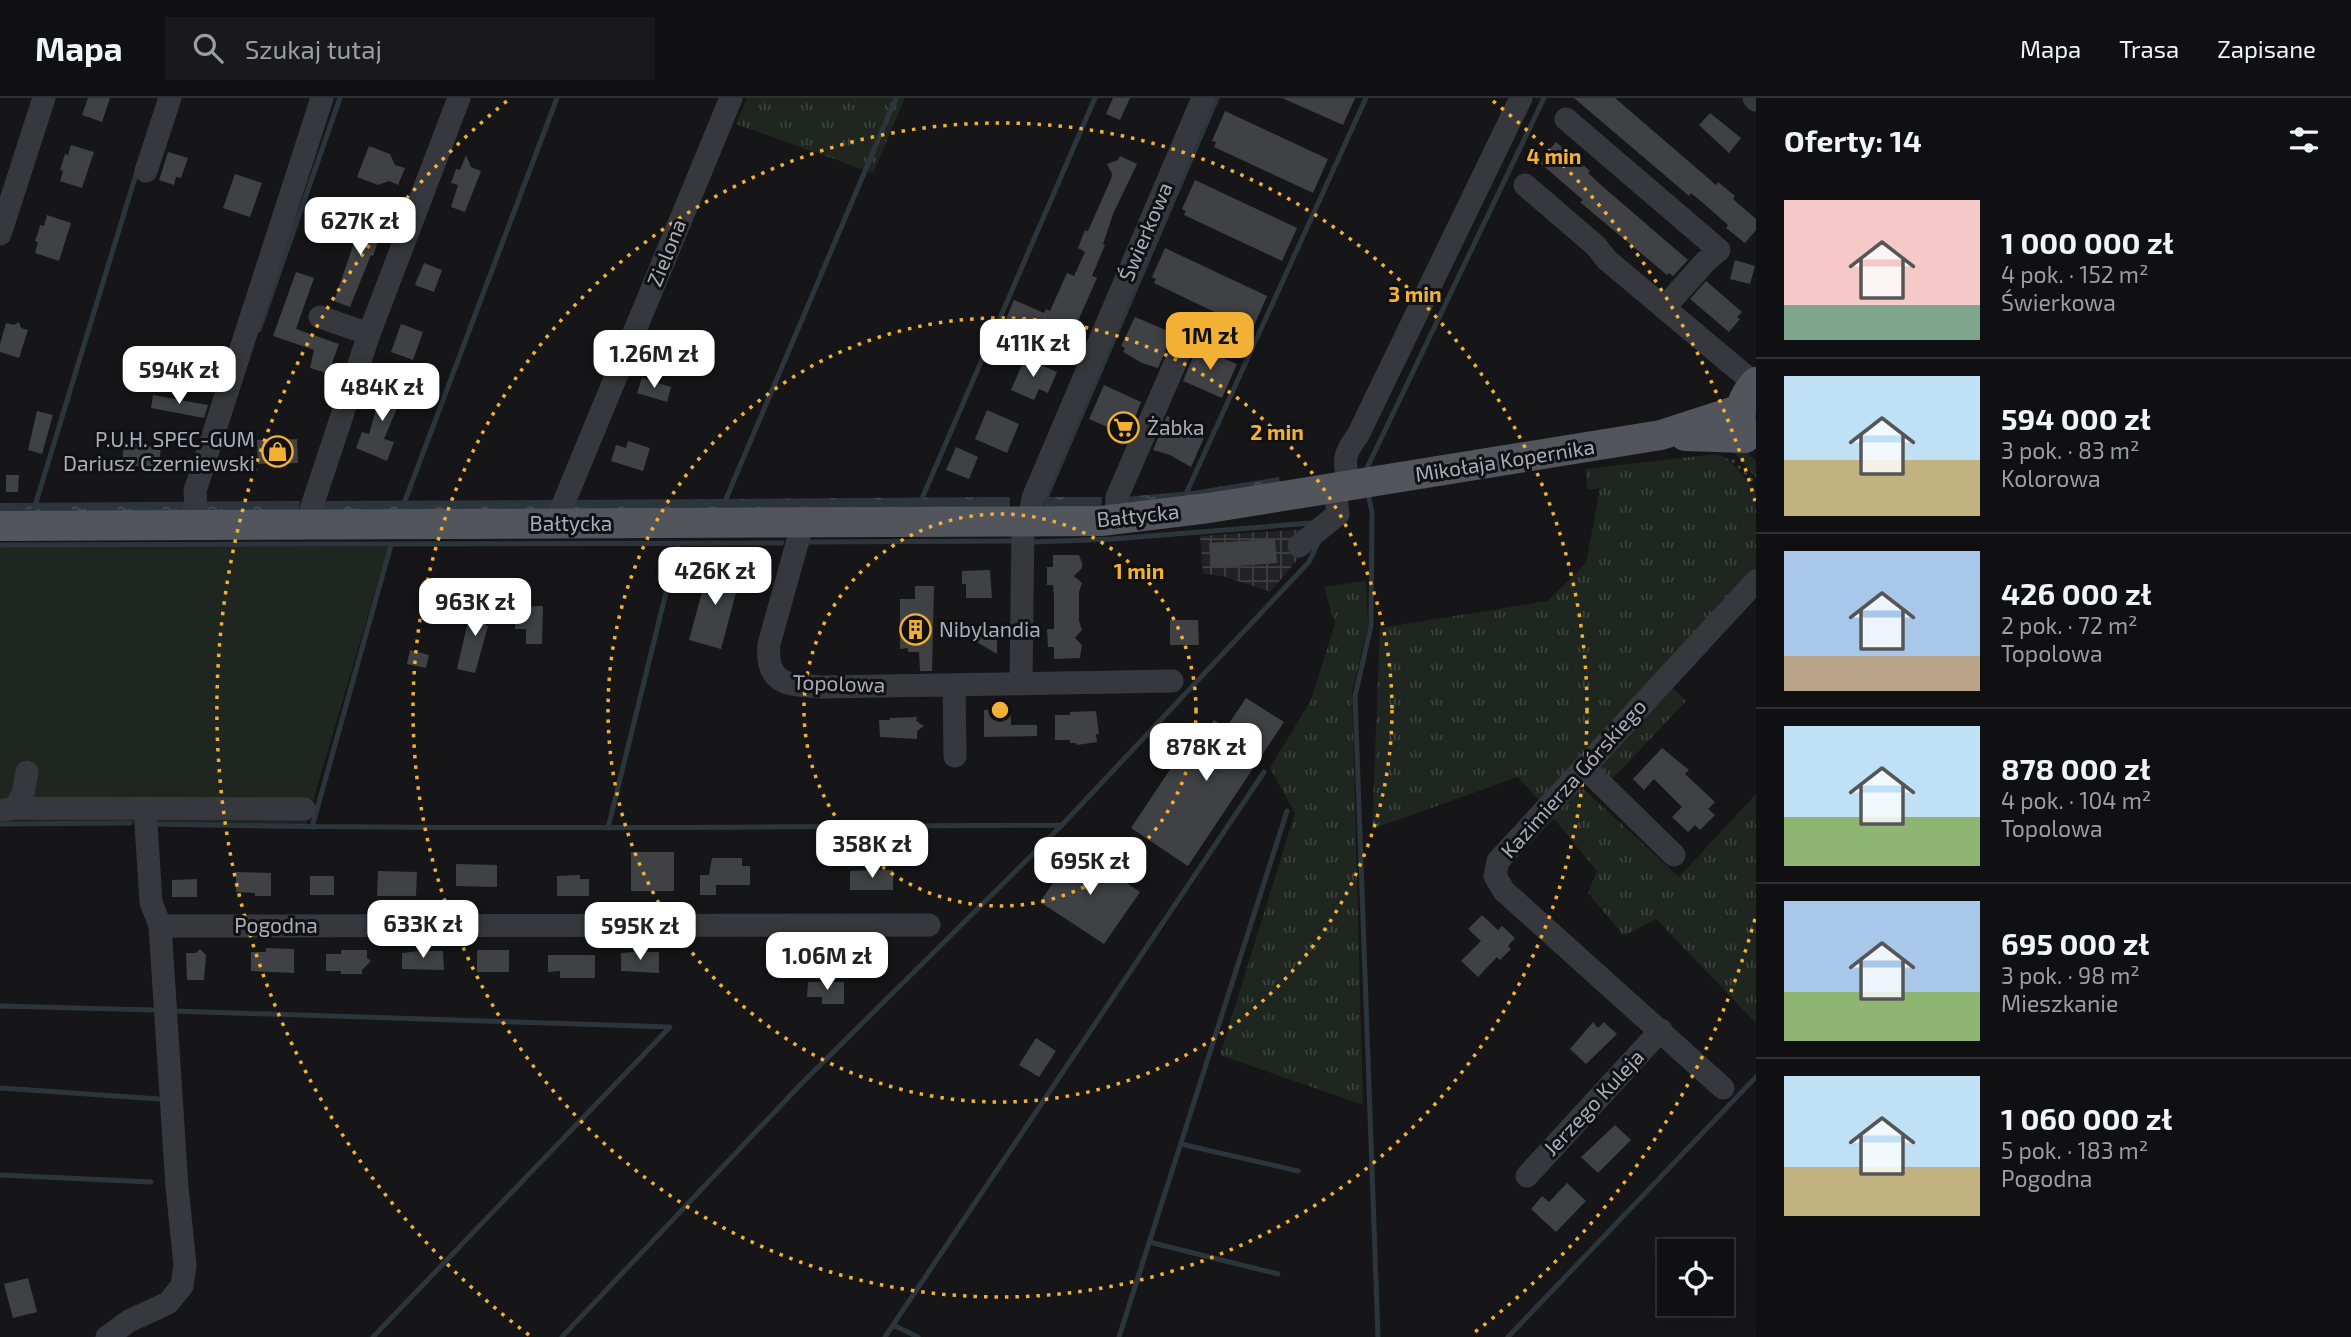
<!DOCTYPE html>
<html lang="pl">
<meta charset="utf-8">
<style>
body{margin:0;font-family:"Exo 2",sans-serif;background:#19191b;color:#f1f3f6;height:100vh;display:flex;flex-direction:column;font-size:26px;white-space:nowrap}
*{box-sizing:border-box;margin:0}
p{font-size:23px;color:#9c9d9f}
.icon{flex:none;width:38px;height:38px;fill:none;stroke:currentColor;stroke-width:2;stroke-linecap:round;stroke-linejoin:round}
.map{position:relative;flex:1;overflow:hidden}
.drawer{display:flex;flex-direction:column;background:#101012;width:595px}
.drawer>*{flex:none}
.controls{position:absolute;left:1657px;top:1141px;display:grid;gap:14px}
.controls a{display:grid;place-items:center;width:77px;height:77px;border-radius:0px;background:#101012;box-shadow:0 7px 28px #0002,0 0 0 2px #303032;font-size:35px}
.price{position:absolute;translate:-50% -60px;padding:0 16px;border-radius:14px;background:#fff;color:#222;font-size:23px;line-height:46px;filter:drop-shadow(0 2px 4px #0008)}
.price::after{content:'';position:absolute;left:50%;top:42px;width:21px;height:16px;margin-left:-10px;background:inherit;clip-path:polygon(0 0,100% 0,50% 100%)}
.price.current{background:#f2b134;color:#111}
ul{padding:0;list-style:none}
li{display:flex;align-items:center;gap:21px;height:175px;padding:0 28px}
li+li{border-top:2px solid #303032}
li span{display:grid;place-items:center;flex:none;width:196px;height:140px;border-radius:0px;color:#555}
li>.icon{margin-inline-start:auto}
span .icon{width:84px;height:84px;fill:#fffc;stroke-width:1}
li b{font-size:30px}
h2{display:flex;justify-content:space-between;align-items:center;height:84px;padding:0 28px;font-size:30px}
header{display:flex;align-items:center;gap:42px;box-sizing:border-box;height:98px;padding:0 35px;background:#101012;border-bottom:2px solid #303032}
header strong{font-size:33px}
nav{display:flex;gap:38px;margin-inline-start:auto;font-size:24px}
.search{width:490px;height:63px;background:#19191b;display:flex;align-items:center;gap:18px;box-sizing:border-box;padding:0 24px;border-radius:0px;color:#9c9d9f;font-size:26px}
main{display:flex;flex:1;min-height:0}
.map>svg:first-child{display:block}
.industrial{fill:url(#industrial-grid)}
.grass{fill:url(#grass-tufts)}
.park{fill:#1e261f}
.water{fill:url(#water-ripples)}
.lines{fill:none;stroke-linecap:round;stroke-linejoin:round}
.stream{stroke:#2c353c;stroke-width:5}
.building{fill:#404145}
.path{stroke:#3d3f44;stroke-width:2.5;stroke-dasharray:3.5 5;stroke-linecap:butt}
.minor{stroke:#37383d;stroke-width:23}
.major{stroke:#53555c;stroke-width:30}
.ring{fill:none;stroke:#f2b134;stroke-width:3.5;stroke-dasharray:3.5 7}
.labels{text-anchor:middle;stroke-width:6;stroke-linejoin:round;paint-order:stroke}
.street-label{font-size:21px;fill:#a8adb8;stroke:#111113}
.poi-label{font-size:21px;fill:#a8adb8;stroke:#111113;text-anchor:start}
.centre{fill:#f2b134;stroke:#111113;stroke-width:3.5}
.ring-label{font-size:21px;text-anchor:middle;font-weight:bold;fill:#f2b134;stroke:#111113;stroke-width:6;stroke-linejoin:round;paint-order:stroke}
</style>
<header>
<strong>Mapa</strong>
<div class="search"><svg class="icon" aria-label="search" viewBox="0 0 24 24"><circle cx="10" cy="10" r="6"/><path d="M15 15l6 6"/></svg>Szukaj tutaj</div>
<nav><a>Mapa</a><a>Trasa</a><a>Zapisane</a></nav>
</header>
<main>
<div class="map">
<svg width="1756" height="1239" viewBox="0 0 1756 1239">
<defs>
<pattern id="industrial-grid" width="8" height="8" patternUnits="userSpaceOnUse" patternTransform="scale(1.75)"><rect width="8" height="8" fill="#222225"/><path d="M0 4h8M4 0v8" fill="none" stroke="#3f3f43"/></pattern>
<pattern id="grass-tufts" width="24" height="20" patternUnits="userSpaceOnUse" patternTransform="scale(1.75)"><rect width="24" height="20" fill="#1e261f"/><path d="M3 7l-1-3M5 7V3M7 7l1-3M15 17l-1-3M17 17v-4M19 17l1-3" fill="none" stroke="#3c433d"/></pattern>
<pattern id="water-ripples" width="26" height="14" patternUnits="userSpaceOnUse" patternTransform="scale(1.75)"><rect width="26" height="14" fill="#2c353c"/><path d="M2 4q2-2 4 0t4 0M15 11q2-2 4 0t4 0" fill="none" stroke="#485056"/></pattern>
</defs>
<rect width="100%" height="100%" fill="#161618"/>
<path class="industrial" d="M1306,431L1315,441L1270,494L1223,478L1203,476L1200,438Z"/>
<path class="grass" d="M747,0H905L873,75L736,26Z
M1727,346L1743,351L1756,363V380Z
M1716,356L1728,361L1756,393V476L1541,705L1518,679L1372,731L1380,530L1548,503L1586,465L1600,390L1588,392L1585,371Z
M1366,483L1368,527L1352,594L1363,1007L1220,957L1295,715L1270,670L1311,602L1335,526L1324,489Z
M1667,584L1686,603L1619,674L1607,684L1597,672Z
M1577,685L1679,779L1756,696V925L1656,821L1624,838L1588,795L1597,773L1549,715Z"/>
<path class="park" d="M0,449H388L306,727L0,723Z"/>
<path class="water" d="M1279,379L1280,388L1127,410L1125,399L1193,393Z
M1010,399V413L569,418L570,402Z
M1044,399H1102L1101,411L1048,413L1044,408Z
M554,402V413L323,417L322,403Z
M300,403L298,417H0V405Z"/>
<g class="lines">
<path class="stream" d="M259,232L340,0
M1367,370L1544,0
M1185,398L1366,0
M1369,400L1372,414L1371,528L1355,598L1378,1239
M1045,402L1217,0
M920,405L1095,0
M403,408L557,0
M723,408L896,0
M34,411L137,73
M807,444L1011,443
M1033,444L1112,441L1311,425
M0,447L782,445
M0,726L130,725
M155,726C457,732 759,729 1062,727
M312,729L391,447
M608,730L678,446
M0,908L153,912
M174,913L670,929L373,1239
M0,990L159,1001
M1181,1046L1298,1073
M0,1077L151,1084
M1149,1144L1278,1176
M893,1227L918,1239
M562,1239L801,986L1062,727L1309,464L1318,445
M885,1239L1264,674
M1119,1239L1287,713
M1508,1239L1756,979"/>
</g>
<path class="building" d="M88,0H110L102,24L82,17Z
M1113,0H1130L1120,22L1106,16Z
M1282,0H1355L1343,27Z
M1574,0H1615L1716,87L1718,84L1735,98L1733,101L1756,121V132L1745,145L1726,130L1728,127L1710,111L1691,95L1689,98Z
M1225,13L1328,61L1313,95L1214,49L1216,44L1212,43Z
M1710,15L1741,40L1729,55L1699,27Z
M1556,44L1590,73L1588,75L1601,87L1688,162L1673,178L1669,175L1667,177L1593,115L1580,104L1583,102L1539,64Z
M71,47L94,54L82,90L60,83L63,73L60,72L65,56L68,57Z
M369,48L390,56L395,67L405,70L398,87L389,83L378,87L357,79Z
M168,54L188,60L181,80L176,79L174,87L159,82Z
M466,57L471,69L481,73L465,114L451,109L458,87L451,85L456,71L460,72Z
M1120,58L1137,66L1113,116L1103,146L1105,147L1092,178L1097,180L1077,225L1085,228L1069,235L1074,251L1021,228L1018,234L1003,228L1014,202L1044,215L1046,211L1050,213L1067,175L1074,178L1085,154L1078,150L1085,132L1088,133L1111,81L1112,76L1107,66L1118,62Z
M235,76L262,85L250,119L223,110Z
M1195,82L1297,130L1282,163L1184,117L1186,113L1182,111Z
M365,113L386,120L373,158L371,157L350,209L334,203Z
M47,117L71,125L59,163L35,155L38,144L35,143L38,135L40,127L44,128Z
M1165,150L1267,198L1252,232L1154,185L1156,181L1152,179Z
M1735,162L1755,168L1750,186L1730,181Z
M424,165L442,172L434,194L415,187Z
M296,174L314,180L296,231L339,246L331,268L329,267L326,275L310,270L314,252L273,238Z
M1706,183L1742,214L1737,219L1740,221L1729,234L1690,201Z
M1135,219L1173,235L1158,270L1142,265L1123,254L1125,250L1121,248Z
M19,224L21,230L28,232L19,260L0,254V246L6,225L14,227Z
M401,226L423,234L413,262L391,254Z
M1197,249L1237,266L1222,300L1183,283Z
M1025,260L1057,274L1048,295L1039,291L1034,302L1011,292Z
M642,280L671,289L667,304L637,295Z
M384,284L405,291L384,341L394,344L387,363L356,350L362,334L369,336Z
M1104,287L1141,304L1128,338L1089,321Z
M153,297L208,307L204,320L151,310Z
M987,312L1019,326L1007,355L975,341Z
M37,313L53,317L42,356L28,352Z
M1167,318L1206,335L1191,369L1170,357L1153,352Z
M297,341L298,365L258,366L257,342Z
M628,343L650,350L643,373L611,363L616,347L626,350Z
M124,344L161,350L158,371L122,366Z
M956,349L978,359L969,381L946,372Z
M6,377H19L18,394H6Z
M1275,441L1277,465L1211,470L1209,445Z
M1053,457H1079L1082,465V470L1074,478L1082,485L1079,494V523L1082,532L1075,540L1082,547L1080,560L1054,561V549H1048L1047,531H1054V499L1053,487H1047V469H1053Z
M709,468L741,476L721,551L689,542Z
M990,472L992,500H966V486H962V473Z
M915,488H934L932,573H920L919,554H908V550L900,551V501H915Z
M477,501L491,505L486,527L488,528L475,575L457,571L468,523L471,524Z
M543,508L542,546H526V531H515V509Z
M1170,522H1198L1199,547H1170Z
M955,531H1006L997,541V556Z
M410,552L429,557L426,570L407,566Z
M1246,600L1284,624L1188,768L1131,730L1179,658L1187,664L1214,622L1226,630Z
M984,612H1011V627H1037V638L984,639Z
M1096,613L1099,636H1096L1097,644L1077,647L1076,645H1070V642H1055V617H1070V614Z
M917,619L916,623L924,628L917,633V641L880,639L879,622H890V620Z
M1662,650L1689,672L1685,676L1715,704L1708,711L1715,717L1700,732L1695,727L1688,734L1672,719L1682,709L1654,681L1644,692L1633,681Z
M1076,751L1140,794L1104,846L1040,804Z
M631,754H674V793H631Z
M712,760H742V768H750V787H716V797H700V777H709Z
M456,766L497,767V789L456,788Z
M866,772H893V792H850V773Z
M378,773L417,774L416,798H377Z
M236,774L271,775V798H255V795L236,794Z
M580,777V781H589V798H557V778Z
M310,778H334V797H310Z
M197,781V799H172V782Z
M1482,817L1498,832L1502,828L1515,840L1508,848L1511,851L1500,862L1497,859L1478,879L1461,863L1481,843L1468,831Z
M266,850L294,851V875L251,873V854H266Z
M200,851L206,857L204,882H187L186,855H196Z
M341,852H367V860L371,863L362,872V876H341V873H326V856H341Z
M477,852H509V874H477Z
M419,853H443L444,872L402,871V855Z
M846,853H885V872H846Z
M632,854H659V875L621,873V855Z
M548,857H595V880H560V873L548,874Z
M808,884H844V906H822V899H807Z
M1593,924L1598,930L1604,924L1617,936L1586,966L1570,951Z
M1036,940L1056,953L1039,979L1019,967Z
M1615,1027L1631,1042L1598,1075L1581,1059Z
M1567,1085L1586,1103L1556,1134L1531,1111L1542,1098L1549,1104Z
M28,1180L37,1214L13,1220L4,1186Z"/>
<g class="lines">
<path class="path" d="M1732,362L1756,386"/>
<path class="minor" d="M1754,0L1756,2
M1566,21L1719,152L1705,164L1664,210
M146,73L170,0
M1525,87L1596,148L1607,162L1754,285
M0,136L44,0
M320,219L369,236
M1349,388C1344,363 1342,358 1358,337L1521,0
M1116,422L1117,399L1190,231
M1029,424L1033,400L1203,0
M555,426L731,0
M800,426V435L769,546C765,588 790,587 823,589L1172,583
M313,427L311,411L369,236L459,0
M197,428L195,393L322,0
M1299,448L1338,416L1335,390
M1021,586L1023,424
M954,587L955,658
M1584,669L1674,757
M15,710L304,711
M145,710L151,804L160,828
M4,712L15,710L23,696L27,674
M1723,990L1504,793L1495,778L1498,763L1756,483
M1527,1078L1661,932
M107,1239L129,1223L168,1205L182,1188L185,1167L177,1089L160,828L929,827"/>
<path class="major" d="M1742,331C1738,313 1743,297 1756,284
M1685,338L1745,340
M0,428L1101,423L1209,410L1661,337L1741,311"/>
</g>
<g class="ring">
<circle cx="1000" cy="612" r="196"/>
<circle cx="1000" cy="612" r="392"/>
<circle cx="1000" cy="612" r="587"/>
<path d="M1755 821A783 783 0 0 1 1471 1237M529 1237A783 783 0 0 1 507 3M1493 3A783 783 0 0 1 1755 403"/>
</g>
<defs>
<symbol id="supermarket-ring" viewBox="-11 -11 22 22"><circle r="9.5" fill="#111113" stroke="#f2b134" stroke-width="1.5"/><path d="M-6-5.5h2.5l.6 2H6L4.5 2H-2.5L-4.4-4H-6ZM-1.5 3.2a1.3 1.3 0 1 0 .1 0ZM3 3.2a1.3 1.3 0 1 0 .1 0Z" fill="#f2b134"/></symbol>
<symbol id="shop-ring" viewBox="-11 -11 22 22"><circle r="9.5" fill="#111113" stroke="#f2b134" stroke-width="1.5"/><path d="M-5-2.5h2.3a2.7 3.5 0 0 1 5.4 0H5L5.5 6h-11ZM-1.5-2.5h3a1.5 2.3 0 0 0-3 0Z" fill="#f2b134"/></symbol>
<symbol id="building-ring" viewBox="-11 -11 22 22"><circle r="9.5" fill="#111113" stroke="#f2b134" stroke-width="1.5"/><path d="M-4-6H4V6H1V3H-1V6H-4ZM-2.5-4.3h1.7v1.8h-1.7ZM.8-4.3h1.7v1.8H.8ZM-2.5-1h1.7V.8h-1.7ZM.8-1h1.7V.8H.8Z" fill="#f2b134"/></symbol>
</defs>
<g fill-rule="evenodd">
<use href="#supermarket-ring" x="1106" y="312" width="35" height="35"/>
<use href="#shop-ring" x="260" y="336" width="35" height="35"/>
<use href="#building-ring" x="898" y="514" width="35" height="35"/>
</g>
<g class="labels">
<g class="street-label">
<text transform="translate(1146 134) rotate(-67)" y="7">Świerkowa</text>
<text transform="translate(667 155) rotate(-68)" y="7">Zielona</text>
<text transform="translate(1505 363) rotate(-9)" y="7">Mikołaja Kopernika</text>
<text transform="translate(1138 418) rotate(-6)" y="7">Bałtycka</text>
<text x="571" y="433">Bałtycka</text>
<text transform="translate(839 586) rotate(2)" y="7">Topolowa</text>
<text transform="translate(1574 681) rotate(-48)" y="7">Kazimierza Górskiego</text>
<text x="276" y="835">Pogodna</text>
<text transform="translate(1594 1005) rotate(-47)" y="7">Jerzego Kuleja</text>
</g>
<g class="poi-label">
<text x="1147" y="337">Żabka</text>
<text x="255" y="349" text-anchor="end">P.U.H. SPEC-GUM<tspan x="255" dy="24">Dariusz Czerniewski</tspan></text>
<text x="939" y="539">Nibylandia</text>
</g>
</g>
<circle cx="1000" cy="612" r="10" class="centre"/>
<g class="ring-label">
<text x="1554" y="66">4 min</text>
<text x="1415" y="204">3 min</text>
<text x="1277" y="342">2 min</text>
<text x="1139" y="481">1 min</text>
</g>
</svg>
<div class="controls">
<a><svg class="icon" aria-label="locate" viewBox="0 0 24 24"><circle cx="12" cy="12" r="6"/><path d="M12 2v4M12 18v4M2 12h4M18 12h4"/></svg></a>
</div>
<b class="price" style="left:360px;top:159px">627K zł</b>
<b class="price current" style="left:1210px;top:274px">1M zł</b>
<b class="price" style="left:1033px;top:281px">411K zł</b>
<b class="price" style="left:654px;top:292px">1.26M zł</b>
<b class="price" style="left:179px;top:308px">594K zł</b>
<b class="price" style="left:382px;top:325px">484K zł</b>
<b class="price" style="left:715px;top:509px">426K zł</b>
<b class="price" style="left:475px;top:540px">963K zł</b>
<b class="price" style="left:1206px;top:685px">878K zł</b>
<b class="price" style="left:872px;top:782px">358K zł</b>
<b class="price" style="left:1090px;top:799px">695K zł</b>
<b class="price" style="left:423px;top:862px">633K zł</b>
<b class="price" style="left:640px;top:864px">595K zł</b>
<b class="price" style="left:827px;top:894px">1.06M zł</b>
</div>
<section class="drawer">
<h2>Oferty: 14<svg class="icon" aria-label="filters" viewBox="0 0 24 24"><path d="M4 7h16M4 17h16"/><circle cx="9" cy="7" r="2"/><circle cx="15" cy="17" r="2"/></svg></h2>
<ul>
<li><span style="background:linear-gradient(#f6c9c9 75%,#7fa58c 0)"><svg class="icon" aria-label="home" viewBox="0 0 24 24"><path d="M3 11l9-7 9 7M6 9v11h12V9"/></svg></span><div><b>1 000 000 zł</b><p>4 pok. · 152 m²</p><p>Świerkowa</p></div></li>
<li><span style="background:linear-gradient(#bfe0f5 60%,#c2b280 0)"><svg class="icon" aria-label="home" viewBox="0 0 24 24"><path d="M3 11l9-7 9 7M6 9v11h12V9"/></svg></span><div><b>594 000 zł</b><p>3 pok. · 83 m²</p><p>Kolorowa</p></div></li>
<li><span style="background:linear-gradient(#a9c7e8 75%,#b9a48a 0)"><svg class="icon" aria-label="home" viewBox="0 0 24 24"><path d="M3 11l9-7 9 7M6 9v11h12V9"/></svg></span><div><b>426 000 zł</b><p>2 pok. · 72 m²</p><p>Topolowa</p></div></li>
<li><span style="background:linear-gradient(#bfe0f5 65%,#8fb573 0)"><svg class="icon" aria-label="home" viewBox="0 0 24 24"><path d="M3 11l9-7 9 7M6 9v11h12V9"/></svg></span><div><b>878 000 zł</b><p>4 pok. · 104 m²</p><p>Topolowa</p></div></li>
<li><span style="background:linear-gradient(#a9c7e8 65%,#8fb573 0)"><svg class="icon" aria-label="home" viewBox="0 0 24 24"><path d="M3 11l9-7 9 7M6 9v11h12V9"/></svg></span><div><b>695 000 zł</b><p>3 pok. · 98 m²</p><p>Mieszkanie</p></div></li>
<li><span style="background:linear-gradient(#bfe0f5 65%,#c2b280 0)"><svg class="icon" aria-label="home" viewBox="0 0 24 24"><path d="M3 11l9-7 9 7M6 9v11h12V9"/></svg></span><div><b>1 060 000 zł</b><p>5 pok. · 183 m²</p><p>Pogodna</p></div></li>
</ul>
</section>
</main>
